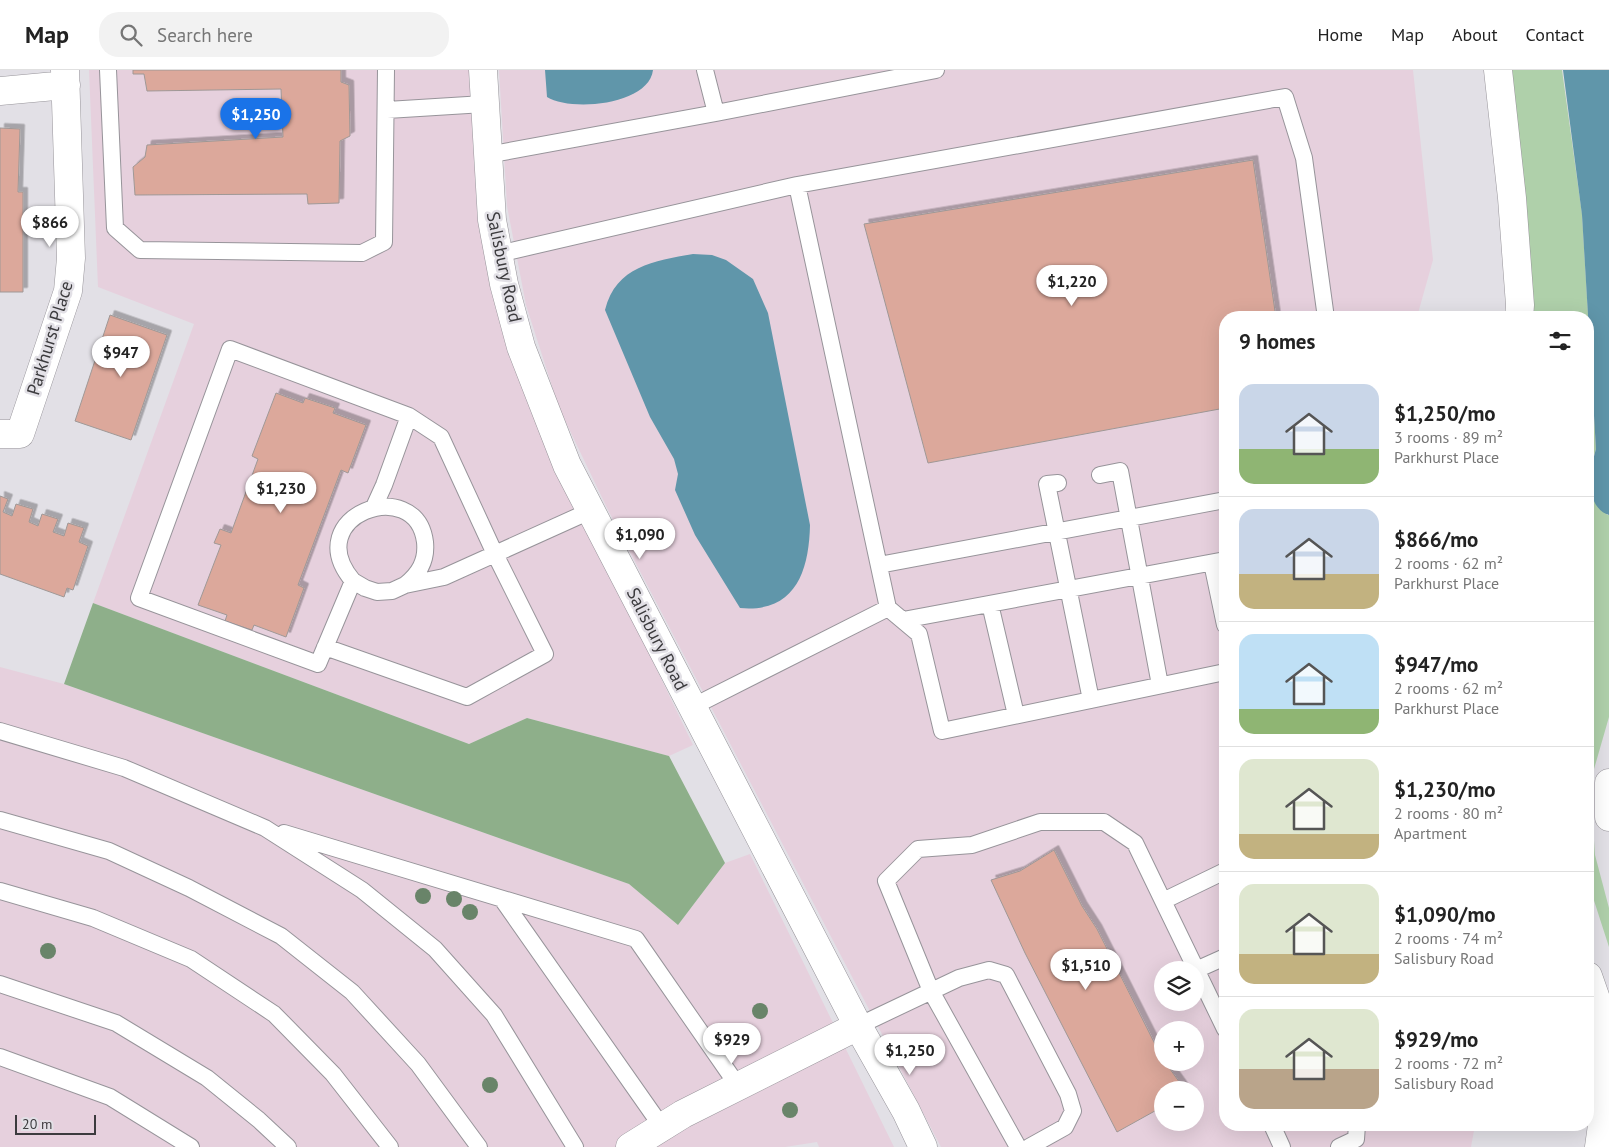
<!DOCTYPE html>
<meta charset="utf-8">
<style>
body{margin:0;font-family:"PT Sans",sans-serif;background:#f2f2f2;color:#222;height:100vh;display:flex;flex-direction:column;font-size:19px;white-space:nowrap}
*{box-sizing:border-box;margin:0}
p{font-size:16px;color:#767676}
.icon{flex:none;width:28px;height:28px;fill:none;stroke:currentColor;stroke-width:2;stroke-linecap:round;stroke-linejoin:round}
.map{position:relative;flex:1;overflow:hidden}
.sheet{position:absolute;left:1219px;top:241px;width:375px;height:820px;display:flex;flex-direction:column;background:#fff;border-radius:20px;box-shadow:0 5px 20px #0002}
.sheet>*{flex:none}
.buttons{position:absolute;left:1154px;top:891px;display:grid;gap:10px}
.buttons a{display:grid;place-items:center;width:50px;height:50px;border-radius:50%;background:#fff;box-shadow:0 5px 20px #0002;font-size:25px}
.scale{position:absolute;left:15px;bottom:12px;width:81px;box-sizing:border-box;padding-left:5px;border:2px solid #3c3b3e;border-top:0;font-size:14px;line-height:18px;white-space:nowrap;color:#3c3b3e;-webkit-text-stroke:4px #e2e0e6;paint-order:stroke}
.price{position:absolute;translate:-50% -42px;padding:0 11px;border-radius:18px;background:#fff;color:#222;font-size:16px;line-height:32px;filter:drop-shadow(0 1px 2px #0008)}
.price::after{content:'';position:absolute;left:50%;top:30px;width:15px;height:11px;margin-left:-8px;background:inherit;clip-path:polygon(0 0,100% 0,50% 100%)}
.price.on{background:#1a73e8;color:#fff}
ul{padding:0;list-style:none}
li{display:flex;align-items:center;gap:15px;height:125px;padding:0 20px}
li+li{border-top:1px solid #e0e0e0}
li span{display:grid;place-items:center;flex:none;width:140px;height:100px;border-radius:15px;color:#555}
li>.icon{margin-inline-start:auto}
span .icon{width:60px;height:60px;fill:#fffc;stroke-width:1}
li b{font-size:21px}
h2{display:flex;justify-content:space-between;align-items:center;height:60px;padding:0 20px;font-size:21px}
header{display:flex;align-items:center;gap:30px;box-sizing:border-box;height:70px;padding:0 25px;background:#fff;border-bottom:1px solid #e0e0e0}
header strong{font-size:24px}
nav{display:flex;gap:28px;margin-inline-start:auto;font-size:18px}
.search{width:350px;height:45px;background:#f2f2f2;display:flex;align-items:center;gap:12px;box-sizing:border-box;padding:0 18px;border-radius:20px;color:#767676;font-size:19px}
.map>svg:first-child{display:block}
.commercial{fill:#e6d0dd;fill-rule:evenodd}
.green{fill:#afd0aa}
.forest{fill:#8eaf8a}
.water{fill:#6096aa}
.building{fill:#dca89b;stroke:#9f9896;filter:url(#shadow)}
.lines{fill:none;stroke-linecap:round;stroke-linejoin:round}
.service-casing{stroke:#97949a;stroke-width:18}
.minor-casing{stroke:#97949a;stroke-width:29}
.tertiary-casing{stroke:#97949a;stroke-width:29}
.motorway-casing{stroke:#97949a;stroke-width:29}
.service{stroke:#fff;stroke-width:16}
.minor{stroke:#fff;stroke-width:28}
.tertiary{stroke:#fff;stroke-width:28}
.motorway{stroke:#fff;stroke-width:28}
.tree{fill:#698469}
.labels{text-anchor:middle;stroke-width:5;stroke-linejoin:round;paint-order:stroke}
.street-label{font-size:18px;fill:#3c3b3e;stroke:#e2e0e6}
</style>
<header>
<strong>Map</strong>
<div class="search"><svg class="icon" aria-label="search" viewBox="0 0 24 24"><circle cx="10" cy="10" r="6"/><path d="M15 15l6 6"/></svg>Search here</div>
<nav><a>Home</a><a>Map</a><a>About</a><a>Contact</a></nav>
</header>
<div class="map">
<svg width="1609" height="1077" viewBox="0 0 1609 1077">
<defs>
<filter id="shadow"><feDropShadow dx="4.5" dy="-4.5" stdDeviation="0" flood-color="#0004"/></filter>
</defs>
<rect width="100%" height="100%" fill="#e2e0e6"/>
<path class="commercial" d="M89,0H470L477,141L496,234L526,327L693,675L669,686L527,648L469,674L93,533L194,254L98,217Z
M499,0H1413L1433,190L1417,247L1225,248V1055H1475L1471,1077H941L609,442L559,338L526,235L507,136ZM1162,900H1195V932H1162ZM1162,960H1195V992H1162ZM1162,1020H1195V1052H1162Z
M0,597L64,614L629,814L678,855L725,793L750,784L894,1077H819L817,1072L785,1077H0Z"/>
<path class="green" d="M1510,0H1562L1582,144L1596,379L1591,395L1607,445H1609V647L1590,713L1595,785L1609,838V877L1588,812V248L1531,247Z"/>
<path class="forest" d="M93,533L469,674L527,648L669,686L725,793L678,855L629,814L64,614Z"/>
<path class="water" d="M545,0H653C649,35 571,42 547,27Z
M1563,0H1609V445C1584,437 1590,399 1596,379L1582,145Z
M693,184L712,185L726,190L753,209L768,243L810,455C809,502 795,543 740,538L695,465L675,420L678,404L674,389L650,347L605,240C616,196 654,191 693,184Z"/>
<path class="building" d="M133,0H341V12L349,15L350,66L340,71L339,133L308,134L307,124L135,125L133,97L145,87L147,75L283,67L281,19L147,21L144,4H133Z
M0,58L20,59L18,122H23V222H0Z
M1253,90L1276,248H1225V338L928,393L864,154Z
M110,245L167,265L131,370L75,351Z
M276,323L303,333L305,328L335,338L333,343L366,355L348,403L341,400L298,515L304,518L286,567L254,555L252,560L225,551L227,545L198,535L221,475L214,473L220,459L231,463L258,389L252,386Z
M0,426L8,429L3,442L12,446L16,434L33,439L29,452L38,456L42,444L58,449L53,462L64,466L68,453L84,458L79,472L88,476L73,520L67,518L64,527L0,504Z
M1054,780L1082,836L1097,859L1162,988V992H1165L1185,1020H1162V1037L1117,1062L1025,883L991,810L1020,801Z"/>
<g class="lines">
<defs>
<path id="service" d="M108,0L115,158L140,180L362,183L384,172L386,0
M705,0L716,43L936,0
M387,40L484,34
M487,85L716,43
M797,115L888,538
M498,184L797,115L1285,27L1304,88L1326,248
M1100,405L1120,401L1160,615
M1058,413L1047,414L1091,630
M374,437L384,415L409,346
M1212,493L1225,555
M879,495L1225,430
M353,511C298,446 416,403 425,472C427,491 419,504 405,515
M990,534L1016,645
M903,550L1225,490
M325,577L467,627L545,584L495,484L441,367L409,346L230,279L139,528L318,594L353,511L365,518L377,522L392,521L405,515L444,507L590,441
M692,637L888,538L919,564L942,661L1225,602
M0,661L124,698L265,758L362,820L435,879L494,945L575,1077
M0,750L109,781L189,818L281,866L352,922L418,994L479,1077
M284,763L636,869L738,1016
M0,821L93,848L191,889L274,944L333,1004L390,1077
M502,829L662,1057
M1163,831L1225,959
M1196,900L1225,887
M0,914L116,953L207,1008L259,1050L288,1077
M858,956L959,908L989,900L1006,905L1068,1024L1073,1041L1065,1057L1029,1077
M0,987L110,1027L191,1077
M1272,1055L1282,1077
M1018,1077L931,921L886,811L918,779L972,775L1040,752H1104L1135,773L1163,831L1225,801
M1339,1077L1356,1069L1357,1055"/>
<path id="minor" d="M0,21L66,15
M0,364H20L68,221L71,188L65,0
M630,1077L683,1044L858,956"/>
<path id="tertiary" d="M483,0L492,150L504,214L521,277L567,395L858,956L906,1041L923,1077"/>
<path id="motorway" d="M1498,0L1512,128L1520,235L1519,248
M1609,713V747
M1588,906L1604,952L1609,960
M1599,1077L1603,1048L1604,952"/>
</defs>
<use href="#service" class="service-casing"/>
<use href="#minor" class="minor-casing"/>
<use href="#tertiary" class="tertiary-casing"/>
<use href="#motorway" class="motorway-casing"/>
<use href="#service" class="service"/>
<use href="#minor" class="minor"/>
<use href="#tertiary" class="tertiary"/>
<use href="#motorway" class="motorway"/>
</g>
<g class="tree">
<circle cx="423" cy="826" r="8"/>
<circle cx="454" cy="829" r="8"/>
<circle cx="470" cy="842" r="8"/>
<circle cx="48" cy="881" r="8"/>
<circle cx="760" cy="941" r="8"/>
<circle cx="490" cy="1015" r="8"/>
<circle cx="790" cy="1040" r="8"/>
</g>
<g class="labels">
<g class="street-label">
<text transform="translate(504 197) rotate(78)" y="6">Salisbury Road</text>
<text transform="translate(50 268) rotate(-73)" y="6">Parkhurst Place</text>
<text transform="translate(657 569) rotate(63)" y="6">Salisbury Road</text>
</g>
</g>
</svg>
<div class="buttons">
<a><svg class="icon" aria-label="layers" viewBox="0 0 24 24"><path d="M12 4l9 5-9 5-9-5zM3 14l9 5 9-5"/></svg></a>
<a>+</a>
<a>−</a>
</div>
<div class="scale">20 m</div>
<b class="price on" style="left:256px;top:70px">$1,250</b>
<b class="price" style="left:50px;top:178px">$866</b>
<b class="price" style="left:1072px;top:237px">$1,220</b>
<b class="price" style="left:121px;top:308px">$947</b>
<b class="price" style="left:281px;top:444px">$1,230</b>
<b class="price" style="left:640px;top:490px">$1,090</b>
<b class="price" style="left:1086px;top:921px">$1,510</b>
<b class="price" style="left:732px;top:995px">$929</b>
<b class="price" style="left:910px;top:1006px">$1,250</b>
<section class="sheet">
<h2>9 homes<svg class="icon" aria-label="filters" viewBox="0 0 24 24"><path d="M4 7h16M4 17h16"/><circle cx="9" cy="7" r="2"/><circle cx="15" cy="17" r="2"/></svg></h2>
<ul>
<li><span style="background:linear-gradient(#c9d6e8 65%,#8fb573 0)"><svg class="icon" aria-label="home" viewBox="0 0 24 24"><path d="M3 11l9-7 9 7M6 9v11h12V9"/></svg></span><div><b>$1,250/mo</b><p>3 rooms · 89 m²</p><p>Parkhurst Place</p></div></li>
<li><span style="background:linear-gradient(#c9d6e8 65%,#c2b280 0)"><svg class="icon" aria-label="home" viewBox="0 0 24 24"><path d="M3 11l9-7 9 7M6 9v11h12V9"/></svg></span><div><b>$866/mo</b><p>2 rooms · 62 m²</p><p>Parkhurst Place</p></div></li>
<li><span style="background:linear-gradient(#bfe0f5 75%,#8fb573 0)"><svg class="icon" aria-label="home" viewBox="0 0 24 24"><path d="M3 11l9-7 9 7M6 9v11h12V9"/></svg></span><div><b>$947/mo</b><p>2 rooms · 62 m²</p><p>Parkhurst Place</p></div></li>
<li><span style="background:linear-gradient(#dfe7d0 75%,#c2b280 0)"><svg class="icon" aria-label="home" viewBox="0 0 24 24"><path d="M3 11l9-7 9 7M6 9v11h12V9"/></svg></span><div><b>$1,230/mo</b><p>2 rooms · 80 m²</p><p>Apartment</p></div></li>
<li><span style="background:linear-gradient(#dfe7d0 70%,#c2b280 0)"><svg class="icon" aria-label="home" viewBox="0 0 24 24"><path d="M3 11l9-7 9 7M6 9v11h12V9"/></svg></span><div><b>$1,090/mo</b><p>2 rooms · 74 m²</p><p>Salisbury Road</p></div></li>
<li><span style="background:linear-gradient(#dfe7d0 60%,#b9a48a 0)"><svg class="icon" aria-label="home" viewBox="0 0 24 24"><path d="M3 11l9-7 9 7M6 9v11h12V9"/></svg></span><div><b>$929/mo</b><p>2 rooms · 72 m²</p><p>Salisbury Road</p></div></li>
</ul>
</section>
</div>
